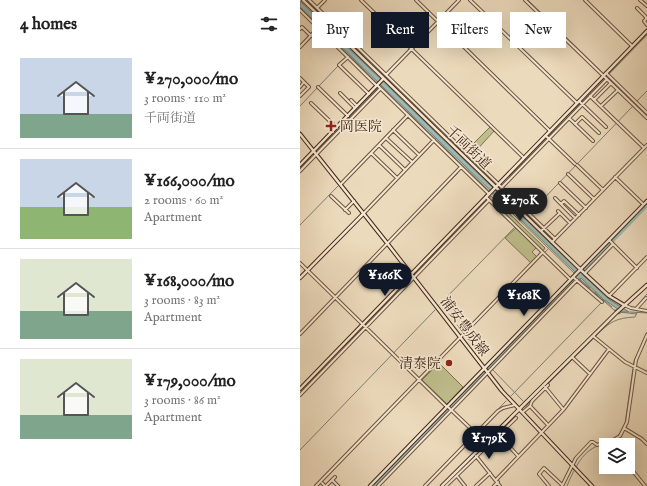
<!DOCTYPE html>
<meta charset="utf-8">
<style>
body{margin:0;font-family:"IM FELL English","Noto Serif JP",serif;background:#f2f2f2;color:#222;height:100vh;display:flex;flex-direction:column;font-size:15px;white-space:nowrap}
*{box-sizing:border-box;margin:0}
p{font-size:13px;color:#767676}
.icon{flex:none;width:22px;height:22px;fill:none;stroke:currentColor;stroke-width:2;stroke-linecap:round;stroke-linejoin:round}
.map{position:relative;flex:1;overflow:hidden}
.sheet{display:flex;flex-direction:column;background:#fff;width:300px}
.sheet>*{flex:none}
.banner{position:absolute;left:12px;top:12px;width:275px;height:36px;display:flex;gap:8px}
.controls{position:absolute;left:299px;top:438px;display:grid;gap:8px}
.controls a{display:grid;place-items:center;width:36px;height:36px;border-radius:0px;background:#fff;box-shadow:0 4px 16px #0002;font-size:20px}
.price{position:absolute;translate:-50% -34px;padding:0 9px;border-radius:14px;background:#111827;color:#fff;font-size:13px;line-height:26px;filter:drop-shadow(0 1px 2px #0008)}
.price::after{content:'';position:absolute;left:50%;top:24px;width:12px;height:9px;margin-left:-6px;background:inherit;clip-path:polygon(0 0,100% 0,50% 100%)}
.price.selected{background:#222;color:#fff}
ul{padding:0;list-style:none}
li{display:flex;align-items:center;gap:12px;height:100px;padding:0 20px}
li+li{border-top:1px solid #e0e0e0}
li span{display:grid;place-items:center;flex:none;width:112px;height:80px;border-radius:0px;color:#555}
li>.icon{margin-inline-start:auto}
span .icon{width:48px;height:48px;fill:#fffc;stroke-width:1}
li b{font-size:17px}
h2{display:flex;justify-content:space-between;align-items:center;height:48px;padding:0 20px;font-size:17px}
.chip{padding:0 14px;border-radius:0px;background:#fff;box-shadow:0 4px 16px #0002;font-size:14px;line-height:36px}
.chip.selected{background:#111827;color:#fff}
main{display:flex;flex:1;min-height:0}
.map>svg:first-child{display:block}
.green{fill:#bebe8c;stroke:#81724f}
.water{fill:#99bab6;stroke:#777f74}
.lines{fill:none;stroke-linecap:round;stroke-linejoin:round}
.stream{stroke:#777f74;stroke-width:1}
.river{stroke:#99bab6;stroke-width:4}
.street-casing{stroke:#6e533c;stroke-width:4}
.secondary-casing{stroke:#442612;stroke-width:4.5}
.street{stroke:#f3e7d3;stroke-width:2}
.secondary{stroke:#f3e7d3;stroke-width:2.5}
.poi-dot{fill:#8f2418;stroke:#f3e7d3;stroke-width:1.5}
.labels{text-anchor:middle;stroke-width:3;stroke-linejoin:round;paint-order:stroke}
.poi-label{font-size:14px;fill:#442612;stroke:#f3e7d3;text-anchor:start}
.street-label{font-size:14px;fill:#442612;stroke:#f3e7d3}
</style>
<main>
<section class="sheet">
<h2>4 homes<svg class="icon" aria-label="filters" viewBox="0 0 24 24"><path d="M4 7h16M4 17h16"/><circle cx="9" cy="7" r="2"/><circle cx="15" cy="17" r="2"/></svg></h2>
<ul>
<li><span style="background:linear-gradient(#c9d6e8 70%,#7fa58c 0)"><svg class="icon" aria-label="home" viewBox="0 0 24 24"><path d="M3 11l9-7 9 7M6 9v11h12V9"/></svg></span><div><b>¥270,000/mo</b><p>3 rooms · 110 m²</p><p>千両街道</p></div></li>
<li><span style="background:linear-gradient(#c9d6e8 60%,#8fb573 0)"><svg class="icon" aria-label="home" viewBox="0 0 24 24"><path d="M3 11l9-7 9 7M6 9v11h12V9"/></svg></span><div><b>¥166,000/mo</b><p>2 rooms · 60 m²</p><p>Apartment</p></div></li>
<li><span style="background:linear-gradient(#dfe7d0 65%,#7fa58c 0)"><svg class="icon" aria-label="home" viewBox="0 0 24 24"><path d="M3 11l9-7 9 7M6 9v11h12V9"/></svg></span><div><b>¥168,000/mo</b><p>3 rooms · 83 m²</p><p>Apartment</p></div></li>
<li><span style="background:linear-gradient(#dfe7d0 70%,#7fa58c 0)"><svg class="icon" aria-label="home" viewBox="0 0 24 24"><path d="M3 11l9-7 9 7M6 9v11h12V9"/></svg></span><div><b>¥179,000/mo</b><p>3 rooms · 86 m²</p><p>Apartment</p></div></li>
</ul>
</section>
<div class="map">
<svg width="347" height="486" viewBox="0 0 347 486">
<rect width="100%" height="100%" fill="#ecdabc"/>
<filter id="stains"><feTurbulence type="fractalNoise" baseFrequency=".005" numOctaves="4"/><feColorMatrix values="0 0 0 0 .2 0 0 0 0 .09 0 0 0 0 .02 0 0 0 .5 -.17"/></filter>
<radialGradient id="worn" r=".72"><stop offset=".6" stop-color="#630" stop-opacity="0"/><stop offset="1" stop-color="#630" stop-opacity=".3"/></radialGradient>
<path class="green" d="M190,127L194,131L174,153L169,148Z
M191,196L245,248L243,251L189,199Z
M216,228L236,248L232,252L237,257L231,263L205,238Z
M139,363L163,387L147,404L122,380Z"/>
<path class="water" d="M0,1L284,276L310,300L329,312H322L319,314L314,310H319L305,300L303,302V299L281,278L279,280L276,276L275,272L0,7Z"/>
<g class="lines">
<path class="stream" d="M8,0L40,32
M172,0L181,10
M228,0L305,75
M283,0L293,9
M339,0L347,8
M0,8L274,273
M180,61L250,129
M307,77L347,115
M337,101L347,91
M0,106L38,66
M152,140L171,159
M20,147L78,88
M0,168L10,158
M48,175L106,115
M101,176L134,142
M199,188L347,35
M229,214L333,106
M0,225L38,186
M247,233L253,239
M255,240L327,167
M90,242L158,173
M9,271L15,264
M279,279L314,310
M280,279L290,288
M0,280L8,272
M295,292L312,307
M309,294L330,273
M139,305L215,227
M336,307L347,294
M320,312L336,314L337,312
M330,312L347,313
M163,336L248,249
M296,336C309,322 316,318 335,317L337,313
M192,369L223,401
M248,384L293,339
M0,393L191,196
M211,396L301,303
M225,408L231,400
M325,424L334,361L347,332
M176,432L206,401
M316,437L321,432
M188,443L215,417
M0,450L135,310
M156,475L185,446
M17,486L159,340
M124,486L174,434
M267,486C272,474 279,458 290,450C294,447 300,445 305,443"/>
<path class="river" d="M284,270L347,205
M75,486L281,273"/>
<defs>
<path id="street" d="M9,0L255,239
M61,0L224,158
M116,0L250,131
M170,0L277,103
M225,0L347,118
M285,0L332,46
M340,0L347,6
M17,8L25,0
M337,8L346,17V19L344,21L347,25
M0,10L77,86
M0,29L2,27L11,36
M0,47L18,28
M48,57L39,65L69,94
M306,73L347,113
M86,75L159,0
M0,78L9,87L0,96
M77,85L189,194
M0,87L4,82
M18,87L48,116
M40,93L55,108
M290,96L344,148
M51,100L57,106
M294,100L311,83
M279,101L306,127
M11,103L36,127
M301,106L318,90
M269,118L293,141
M275,124L282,117L299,133
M93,130L119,155
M246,136L275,164
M86,138L112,162
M79,145L105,170
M71,153L97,178
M277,165L303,190
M0,171L80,89
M268,174L294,199
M315,177L343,204
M260,183L286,208
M41,184L108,115
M202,187L307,79
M31,196L49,213
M186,197L270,279
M255,198L275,218
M261,204L264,201L279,215
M45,210L54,201
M258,211L270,223
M64,213L134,140
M241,231L260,213
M309,240L337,268
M252,242L347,145
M0,263L147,407
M285,273L313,244
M273,277L302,302
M309,296L347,257
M324,305L331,308L347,311
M336,309L346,298
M0,334L161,167
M293,336L325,362L347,373
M272,357L290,374
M245,387L263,409
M0,395L189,200
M147,406L188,445
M230,406L248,425
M223,412L230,406L232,401L248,385
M324,428L342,439L347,444
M199,435L218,456
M310,442L320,436L327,422L336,360L347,335
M176,456L200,486
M328,465L345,486
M157,476L165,486
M32,480L38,486
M196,480L264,409L309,349
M22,483L25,486
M16,486L242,253
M26,486L35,477
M78,486L277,280
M125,486L198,411L203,408L215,405
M146,486L216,418
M176,486L190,473
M194,486L198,482
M249,486L239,474L244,468L262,485
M262,486L276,458L291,442H293L297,445L308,441L312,445"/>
<path id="secondary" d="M3,0L282,271L309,296L324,305
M0,134L87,243L202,391L292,486
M0,165L83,79
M0,278L64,213
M0,389L347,31
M70,486L347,201
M142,486L316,313L347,285"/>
</defs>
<use href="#street" class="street-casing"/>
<use href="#secondary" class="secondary-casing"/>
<use href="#street" class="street"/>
<use href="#secondary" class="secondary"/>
</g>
<g class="poi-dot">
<path d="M29 120h4v4h4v4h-4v4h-4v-4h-4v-4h4z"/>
<circle cx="149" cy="363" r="4"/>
</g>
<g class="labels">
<g class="poi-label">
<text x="40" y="131">岡医院</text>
<text x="141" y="368" text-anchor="end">清泰院</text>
</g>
<g class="street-label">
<text transform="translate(169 147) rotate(44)" y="5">千両街道</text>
<text transform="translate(165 326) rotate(53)" y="5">浦安豊成線</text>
</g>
</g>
<rect width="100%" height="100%" filter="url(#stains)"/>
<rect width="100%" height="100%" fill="url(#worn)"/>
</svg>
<div class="controls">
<a><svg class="icon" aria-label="layers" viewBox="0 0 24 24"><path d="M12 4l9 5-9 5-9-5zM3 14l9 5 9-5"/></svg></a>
</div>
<b class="price selected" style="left:220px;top:222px">¥270K</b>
<b class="price" style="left:85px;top:297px">¥166K</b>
<b class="price" style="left:224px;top:317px">¥168K</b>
<b class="price" style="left:189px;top:460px">¥179K</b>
<div class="banner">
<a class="chip">Buy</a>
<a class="chip selected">Rent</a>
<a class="chip">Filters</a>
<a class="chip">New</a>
</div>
</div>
</main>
